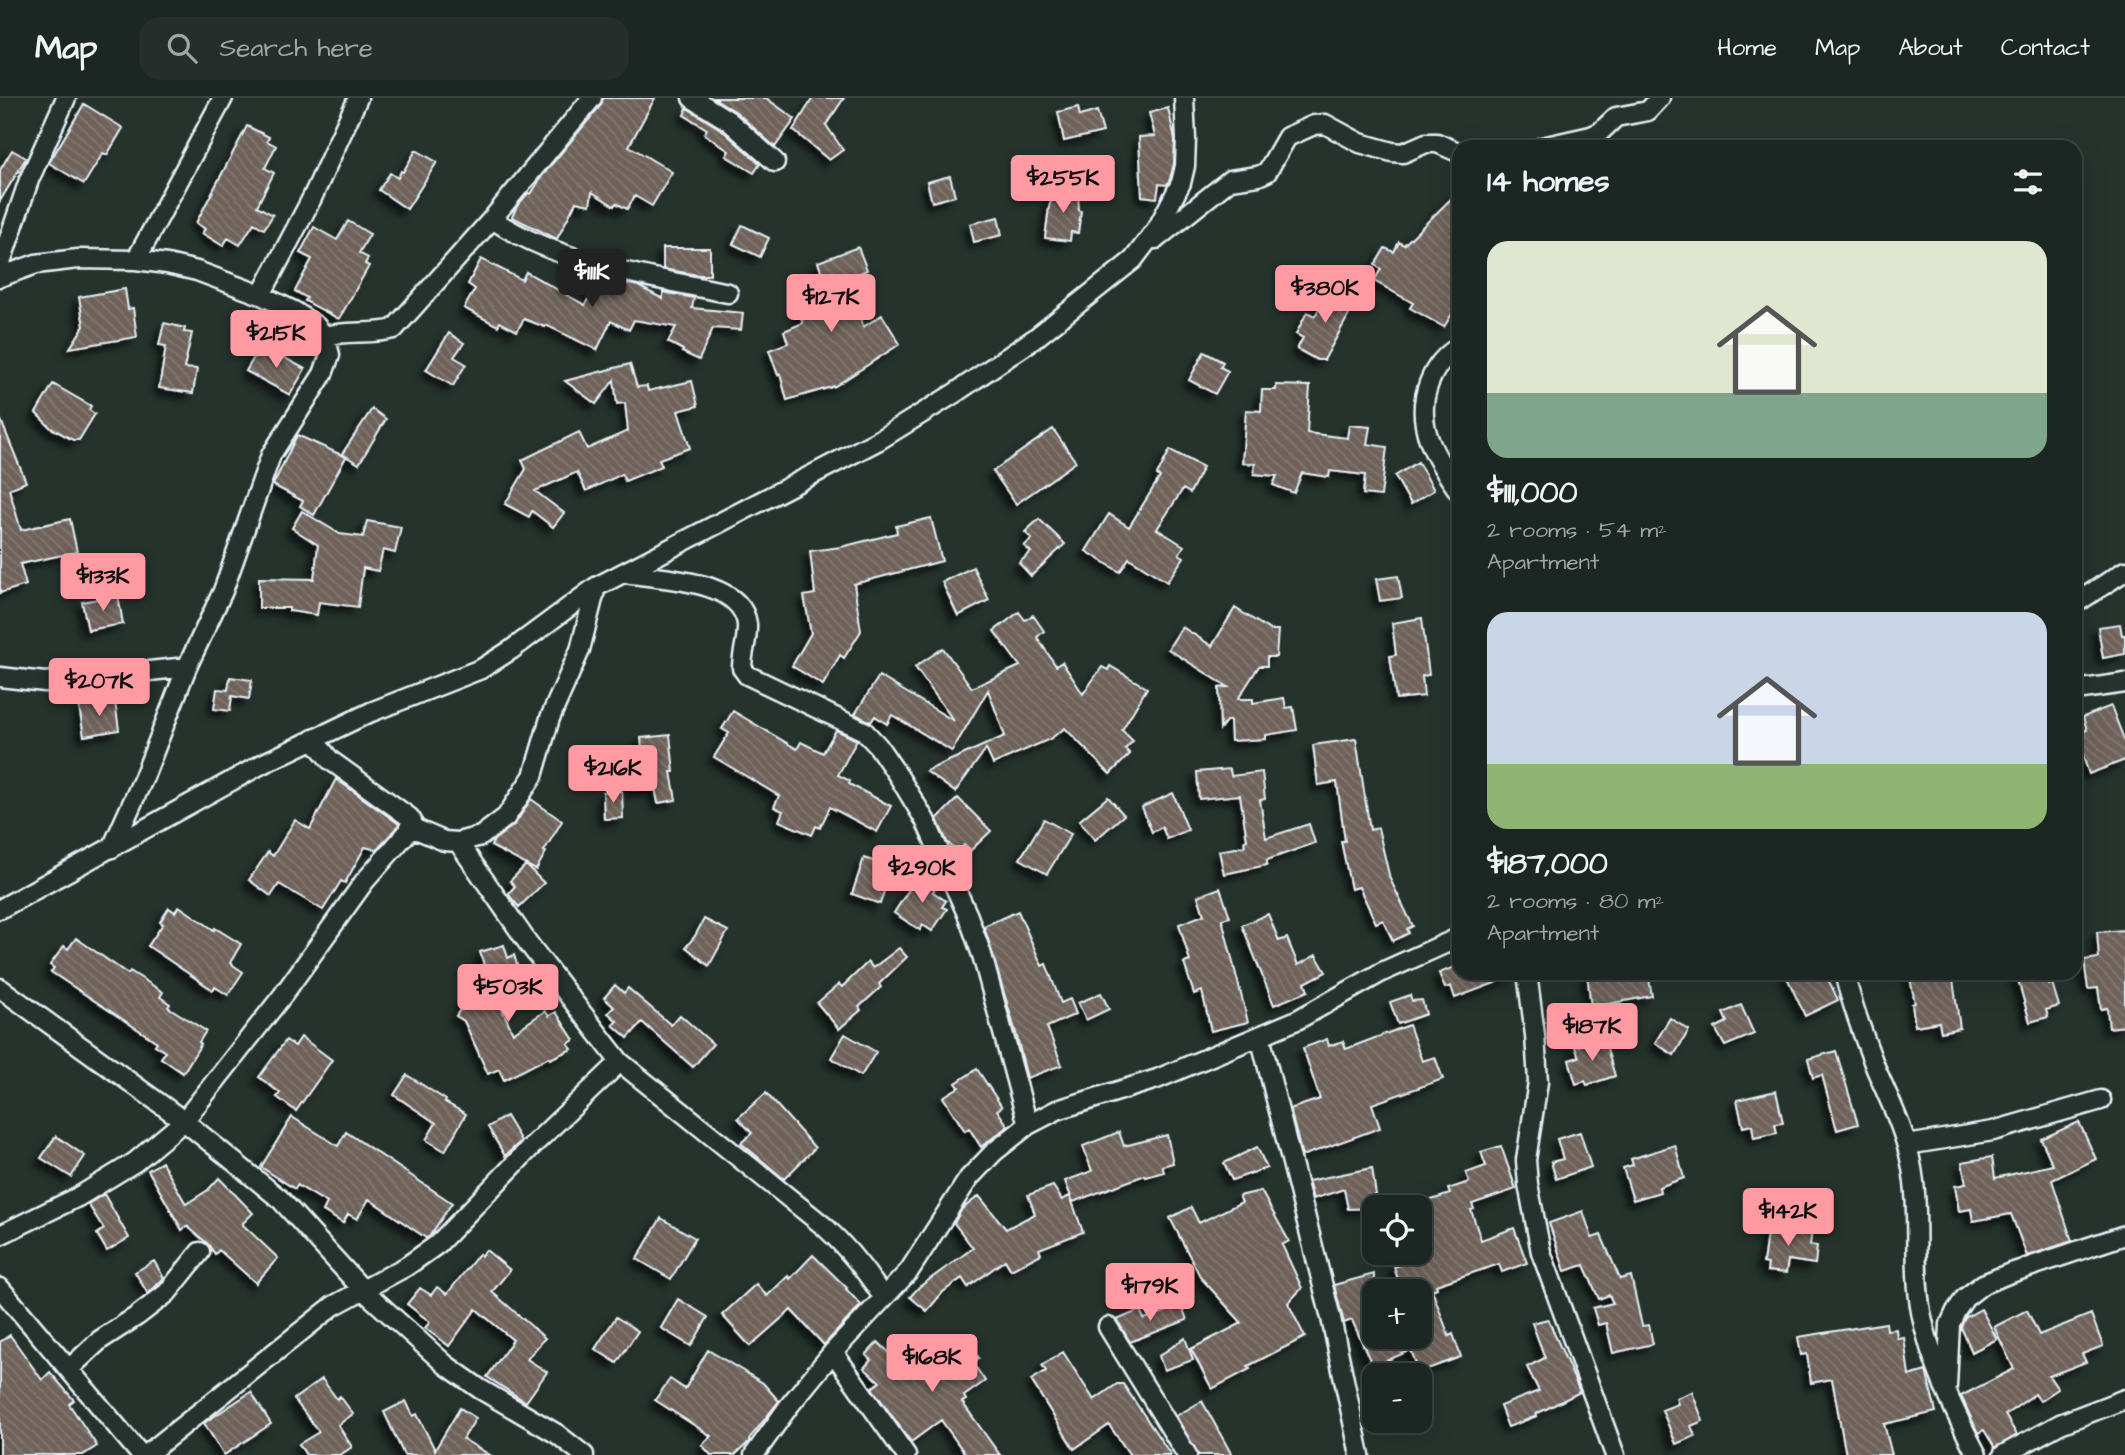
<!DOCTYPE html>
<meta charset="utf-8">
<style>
body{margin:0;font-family:"Architects Daughter",sans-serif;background:#252e2a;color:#f1f3f6;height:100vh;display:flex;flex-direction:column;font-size:26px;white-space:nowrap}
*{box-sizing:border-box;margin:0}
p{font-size:23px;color:#a0a5a5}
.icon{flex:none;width:38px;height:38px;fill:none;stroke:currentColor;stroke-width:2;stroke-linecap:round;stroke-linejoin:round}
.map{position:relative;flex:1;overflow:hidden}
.drawer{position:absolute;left:1452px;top:42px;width:630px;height:840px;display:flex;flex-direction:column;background:#1c2622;border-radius:21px;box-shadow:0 7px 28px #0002,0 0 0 2px #3a4340}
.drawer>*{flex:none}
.controls{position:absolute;left:1362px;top:1097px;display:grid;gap:14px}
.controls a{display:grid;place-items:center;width:70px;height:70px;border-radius:14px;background:#1c2622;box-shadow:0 7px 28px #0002,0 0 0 2px #3a4340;font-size:35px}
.price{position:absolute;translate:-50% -60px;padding:0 16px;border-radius:7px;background:#ff9aa2;color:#111;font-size:23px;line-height:46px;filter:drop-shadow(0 2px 4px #0008)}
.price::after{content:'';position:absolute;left:50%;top:42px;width:21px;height:16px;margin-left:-10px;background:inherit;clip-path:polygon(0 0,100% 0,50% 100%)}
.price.active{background:#222;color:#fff}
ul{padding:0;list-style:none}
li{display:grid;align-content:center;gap:14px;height:371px;padding:0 35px}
li span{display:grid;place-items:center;height:217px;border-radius:21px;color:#555}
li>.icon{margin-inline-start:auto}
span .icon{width:126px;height:126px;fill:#fffc;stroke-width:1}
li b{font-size:30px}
h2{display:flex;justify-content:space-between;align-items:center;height:84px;padding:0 35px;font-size:30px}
header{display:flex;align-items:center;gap:42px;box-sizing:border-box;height:98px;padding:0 35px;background:#1c2622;border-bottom:2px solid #3a4340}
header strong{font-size:33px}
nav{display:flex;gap:38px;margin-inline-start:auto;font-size:24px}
.search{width:490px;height:63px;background:#252e2a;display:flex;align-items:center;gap:18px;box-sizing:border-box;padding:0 24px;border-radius:21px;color:#a0a5a5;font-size:26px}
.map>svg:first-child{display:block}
.building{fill:url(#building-back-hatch);stroke:#e8f1f8;stroke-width:2;filter:url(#shadow)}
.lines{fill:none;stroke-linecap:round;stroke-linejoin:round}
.street-casing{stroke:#e8f1f8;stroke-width:23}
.street{stroke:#26332d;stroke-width:18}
</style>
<header>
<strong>Map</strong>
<div class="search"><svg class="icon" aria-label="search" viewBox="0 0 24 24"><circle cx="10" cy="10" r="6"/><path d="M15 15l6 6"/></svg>Search here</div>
<nav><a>Home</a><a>Map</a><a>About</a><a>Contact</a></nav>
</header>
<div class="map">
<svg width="2125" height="1357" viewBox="0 0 2125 1357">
<defs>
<pattern id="building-back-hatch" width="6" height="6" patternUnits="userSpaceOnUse" patternTransform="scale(1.75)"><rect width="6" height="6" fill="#6e625a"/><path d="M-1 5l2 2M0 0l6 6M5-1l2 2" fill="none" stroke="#837972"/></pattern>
<filter id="shadow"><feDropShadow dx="-6" dy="6" stdDeviation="3.5" flood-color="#0009"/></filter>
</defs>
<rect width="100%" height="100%" fill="#26332d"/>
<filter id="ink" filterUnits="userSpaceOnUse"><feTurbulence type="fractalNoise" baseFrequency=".0143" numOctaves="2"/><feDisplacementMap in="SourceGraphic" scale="14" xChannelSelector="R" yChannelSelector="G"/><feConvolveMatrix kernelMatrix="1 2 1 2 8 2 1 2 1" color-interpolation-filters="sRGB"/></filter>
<g filter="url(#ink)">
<path class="building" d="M603,0H655L629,48L672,74L652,108L635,98L627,111L616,105L614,108L592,94L590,107L576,104L557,141L512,119L517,108L528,95L531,96L542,78L601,7Z
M714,0H766L795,21L775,49L736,14Z
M813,0H844L826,27L843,52L829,62L793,32Z
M84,6L123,30L107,57L103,55L84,86L49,65Z
M1078,9L1080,18L1097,13L1103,34L1064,43L1058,14Z
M687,10L722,32L760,66L754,75L726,58L729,53L704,36L707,31L684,17Z
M1168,10L1175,41L1174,66L1170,81L1167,87L1159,86L1157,100L1142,98L1139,39L1155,38L1149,15Z
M247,28L269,39L267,43L276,48L265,70L274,75L257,108L273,117L264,131L254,125L240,147L228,140L223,148L202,135L205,131L196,125Z
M12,52L26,60L0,103V72Z
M416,52L437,64L407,111L379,92L390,75L398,80L401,73L403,74Z
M950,78L955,98L932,104L927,84Z
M1056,90L1078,93L1079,112L1081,113L1078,135L1071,134L1070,143L1045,140L1049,109L1052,100H1055Z
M1460,92V203L1444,229L1410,210L1413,205L1374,183L1381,171L1375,167L1385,150L1394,154L1399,144L1404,147Z
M998,119L1002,137L974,144L970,126Z
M348,123L370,136L359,155L368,160L365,166L369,168L339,221L305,203L307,200L295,193L312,161L300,155L314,129L337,142Z
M742,127L769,140L760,159L733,146Z
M858,149L867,172L848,180L863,229L882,217L900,246L835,288L787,302L780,276L778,277L769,252L788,245L784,233L803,225L798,212L813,207L808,195L826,188L818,164Z
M663,150H710V177H698L663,171Z
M481,161L522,182L526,174L585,207L599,179L638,188L663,201V194L694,200L692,210L743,215L741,232L713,230L699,262L682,254L683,252L668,244L676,229L634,222L629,232L611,223L597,252L546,227L545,229L524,221L517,233L500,224L498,228L464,210L475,191L468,186Z
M125,191L128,211L133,210L137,239L70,250L84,228L79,199Z
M1339,191L1357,202L1324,262H1317L1297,251L1303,240L1296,236L1307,214L1315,218L1327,196L1334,200Z
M164,225L185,230L184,234L192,235L184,270L197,271L193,295L159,290L166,248L159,247Z
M449,235L464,245L454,259L466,266L453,288L426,272Z
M261,247L305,271L290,297L246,273Z
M1204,254L1223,264L1220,269L1228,273L1215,296L1189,282Z
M630,266L637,289L647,288L648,293L692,283L698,308L678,313L690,350L659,361L662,368L625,383L622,376L586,393L577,374L535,393L564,415L553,429L532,413L529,419L505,406L526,371L522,362L579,334L587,351L628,333L625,305L617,306L614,282L596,306L565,283Z
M53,286L91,308L89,312L95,316L79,342H73L51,330L36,315Z
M1276,287L1310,288L1307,335L1347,340L1349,327L1370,329L1367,346L1387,349L1381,398L1363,396L1365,377L1330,373L1329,379L1302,375L1294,395L1273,387L1277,378L1254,376L1255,366L1242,365L1246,312L1261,313L1262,292H1276Z
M372,311L386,321L359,366L342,356Z
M0,320L26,384L9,391L21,432L70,421L77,454L20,466L26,487L0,495Z
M1053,331L1076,364L1016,406L993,373Z
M297,337L346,359L314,417L300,408L303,403L273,387Z
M1170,352L1203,369L1190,395L1183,391L1157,431L1184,448L1179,456L1184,459L1167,484L1129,460L1120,474L1086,453L1109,416L1129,429L1160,379L1157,377Z
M1418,364L1434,392L1411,406L1395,378Z
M302,413L340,436L363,439L367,423L401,429L395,455L383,452L378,473L363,470L358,509L319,504L317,517L289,513V510H259V480L314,481L318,447L292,430Z
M931,420L942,463L854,486L861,533L844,560L840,557L823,587L792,568L811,535L804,498L815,496L810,453L841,449L897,435L896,428Z
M1039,421L1065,446L1031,478L1019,465L1031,454L1024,448L1032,441L1025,434Z
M973,469L989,502L958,518L942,484Z
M1398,478L1402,500L1380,503L1376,481Z
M118,497L123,526L88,532L82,504Z
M1235,510L1270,532H1278L1276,559H1267V568H1259L1238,601H1253V605L1284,600L1286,610L1293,609L1297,632L1266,637V641L1231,643L1230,623H1226L1220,631L1219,590L1228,589L1168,551L1182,529L1212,548Z
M1019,514L1025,522L1033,517L1044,533L1037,539L1056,568L1062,564L1083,596L1102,569L1108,572L1110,568L1147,590L1122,632L1133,643L1125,651L1130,656L1110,676L1065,630L1050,641L993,666L986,651L955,694L926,673L1005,638L988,592L952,653L892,617L887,626L875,618L871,624L855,616L879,578L954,623L915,569L943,550L972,590L1020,568L994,533Z
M1422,520L1429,577L1422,578L1424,598L1396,601L1390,558L1396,557L1392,525Z
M2120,526L2122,537H2125V556L2103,560L2098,529Z
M230,579L252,582L249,601L232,598L230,613L214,611L217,591L228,592Z
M115,603L119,632L84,638L79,609Z
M2111,608L2125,644V662L2089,676L2076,637L2087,632L2083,619Z
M733,613L797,651L801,644L823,655L836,632L857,642L838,677L850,683L849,686L891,708L877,734L830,709L820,730L816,728L812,737L779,723L783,713L774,709L779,698L714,659L729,635L722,631Z
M670,637L674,674H671L676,702L658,705L655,690L632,692L630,673L644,671L641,640Z
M1356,641L1370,732L1378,730L1390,781L1413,828L1407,831L1409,835L1393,843L1383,822L1376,825L1359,789L1351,791L1341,743H1345L1337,684L1318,687L1313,647Z
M1230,671L1231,678L1262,674L1265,701L1260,702L1266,740L1309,726L1315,745L1267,762V767L1224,776L1219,753L1245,748L1244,743L1247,742L1240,697L1199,701L1197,674Z
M336,681L399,726L397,729L377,752L365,749L345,785L341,783L323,812L279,786L271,798L249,782L268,754L273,758L295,722L310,731Z
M622,693L623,720L604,721L603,694Z
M1173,695L1188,732L1167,741L1162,729L1152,734L1142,709Z
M1108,699L1124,717L1095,742L1079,723Z
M958,700L991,733L970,753L964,747L958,754L947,744L937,721Z
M531,701L562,723L544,753L546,754L536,772L491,748L494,742L515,726Z
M1044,721L1071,736L1047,776L1020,761Z
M864,760L892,769L880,806L852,796Z
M526,767L544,785L519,809L508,796L515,788L510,783Z
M918,777L936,788L933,794L946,803L942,809L947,811L932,833L923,827L920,832L894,815Z
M1220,790L1230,819L1222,821L1248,924L1211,933L1202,893L1194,896L1184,865L1190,863L1179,826L1204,817L1198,798Z
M179,808L214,832L215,830L241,846L230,865L243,874L228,897L215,889L213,892L148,848L163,826L160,824L169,810L175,814Z
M1018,813L1042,868L1046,866L1061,905L1070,901L1076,916L1047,929L1062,967L1027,980L1016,935L984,828Z
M1268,816L1279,843L1287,840L1298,867L1316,857L1326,874L1305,885L1308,893L1274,907L1242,827Z
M704,821L728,833L709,868L686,849L695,838Z
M2125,832V928L2109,930L2107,910L2101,911L2098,890L2088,891L2084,862L2099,860L2097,834Z
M76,840L128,876L130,873L163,894L160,899L170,906L168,909L206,933L199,944L201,946L183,975L161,960L165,954L155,947L157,944L51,874L54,870L50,867L64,848L68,851Z
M504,847L508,860L514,857L519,873L477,885L505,902L501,909L513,935L545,913L549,918L556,914L574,942L568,946L572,951L550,961L549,959L504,982L499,971L488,976L464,923L456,918L476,886L472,887L468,873L484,867L480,854Z
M899,850L907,859L879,886L881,889L859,909L861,912L839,931L817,905L839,886L842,889L868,864L873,870Z
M1460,867V875L1516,877L1455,900L1451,888L1445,890L1439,875Z
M1587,875H1640L1642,882L1649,881L1652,898L1591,909Z
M1785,875H1825L1838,902L1805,918Z
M1909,875H1952L1960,930L1941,934L1939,924L1915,928L1912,906L1915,905Z
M2016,875H2045L2049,887L2052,885L2059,908L2046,912L2048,919L2030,924Z
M615,887L624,895L628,890L671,927L680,917L713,946L693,969L642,924L628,940L613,927L617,923L608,915L614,909L604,900Z
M1101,895L1109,911L1086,922L1078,905Z
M1410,897L1412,903L1422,902L1426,916L1398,926L1390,904Z
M1741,907L1754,936L1725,948L1715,930L1727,924L1723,915Z
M1670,920L1689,932L1674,957L1655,945Z
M1409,927L1422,963L1435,959L1443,981L1372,1006L1380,1030L1302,1058L1290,1011L1320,1001L1303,950L1327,941L1329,948L1343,943L1346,951Z
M845,936L876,954L861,978L831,960Z
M301,939L332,962L296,1013L277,999L280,995L259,979L286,942L295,948Z
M1604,940L1615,978L1587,987L1585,983L1576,986L1569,962L1579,959L1575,949Z
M1836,953L1858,1026L1837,1032L1822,977L1813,980L1808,961Z
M977,971L1002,1009L997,1012L1008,1028L981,1049L969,1030L965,1033L943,999L959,989L956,985Z
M407,977L446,1002L445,1004L466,1016L445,1053L426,1042L436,1025L394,997Z
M1776,993L1783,1025L1775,1026L1777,1035L1754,1040L1752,1027L1743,1029L1737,1002Z
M766,995L815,1050L784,1081L741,1045L752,1035L738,1020Z
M506,1018L521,1043L505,1058L488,1029Z
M292,1019L338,1048L346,1034L452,1105L429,1139L426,1140L369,1101L357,1121L348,1116L343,1125L323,1113L327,1105L297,1087L295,1091L261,1069Z
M2079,1024L2096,1061L2052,1082L2072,1143L2027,1158L2011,1116L1973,1123L1971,1111L1959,1113L1955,1088L1966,1086L1962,1064L1992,1059L1995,1080L2053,1067L2041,1041Z
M1119,1034L1124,1048L1167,1037L1173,1065L1162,1068L1164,1074L1146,1079L1145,1077L1073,1104L1065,1083L1092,1073L1083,1048Z
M1580,1034L1591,1069L1556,1081L1551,1064L1563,1061L1557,1041Z
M56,1038L85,1058L71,1079L41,1060Z
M1675,1047L1684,1080L1659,1089L1660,1094L1633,1102L1623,1070L1633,1067L1631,1061Z
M1501,1048L1516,1091L1472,1106L1474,1111L1471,1112L1481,1142L1514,1130L1527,1165L1502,1174L1499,1166L1436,1187L1437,1190L1432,1192L1449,1238L1453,1236L1461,1259L1419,1274L1411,1252L1374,1268V1271L1352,1222L1344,1225L1334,1187L1374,1176V1239H1419V1194H1402L1394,1169L1419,1160V1106L1450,1096L1448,1091L1469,1084L1466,1075L1486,1068L1481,1054Z
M1257,1049L1267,1070L1232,1082L1224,1065Z
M162,1064L186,1106L208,1092L219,1080L253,1115L242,1126L278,1160L256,1185L219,1152L215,1156L208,1146L187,1128L182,1132L148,1072Z
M1372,1070L1376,1097H1374V1110L1348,1111L1344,1091L1313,1101L1308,1083Z
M1053,1088L1062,1102L1070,1098L1083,1134L1039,1151L1041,1156L1011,1172L1005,1162L968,1189L962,1180L943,1194L927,1213L910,1199L919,1189L973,1150L954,1125L962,1111L979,1098L1006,1131L1035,1116L1028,1097Z
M1261,1093L1289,1143L1282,1147L1302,1190L1288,1205L1305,1239L1248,1268L1250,1271L1212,1291L1191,1251L1242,1225L1201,1180L1170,1120L1191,1109L1199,1125L1242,1104L1239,1098Z
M104,1096L129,1140L107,1153L97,1136L104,1131L88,1106Z
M1583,1113L1592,1140L1601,1137L1620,1181L1631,1178L1642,1228L1649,1227L1653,1246L1613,1255L1606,1225L1598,1227L1593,1210L1613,1205L1609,1197L1599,1201L1584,1167L1565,1173L1549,1125Z
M661,1120L695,1140L671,1181L637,1161Z
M1768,1128L1812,1133L1810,1147L1817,1148L1815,1166L1788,1162L1786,1175L1767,1173L1768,1166L1763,1165Z
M486,1152L510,1172L492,1194L545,1240L527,1261L547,1274L526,1304L487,1279L513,1242L476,1211L449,1248L425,1230L430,1224L407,1206L420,1190L431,1197L437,1189L447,1196L479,1156L481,1158Z
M813,1157L847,1190L846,1191L861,1207L824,1247L791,1212L750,1248L722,1217L756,1186L767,1198L788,1178L790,1181Z
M154,1163L164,1180L148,1196L135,1174Z
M678,1201L708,1219L691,1248L661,1230Z
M1182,1208L1187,1222L1130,1244L1117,1222L1140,1212L1144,1221Z
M1981,1211L1997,1241L1972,1254L1961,1229L1965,1220Z
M2027,1212L2039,1237L2091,1216L2103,1248L2082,1256L2086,1264L2049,1278L2058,1291L2040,1303L2035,1296L2005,1317L2017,1337L1995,1350L1984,1332L1978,1335L1961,1298L2014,1271L1994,1229Z
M616,1219L638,1233L617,1265L595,1251Z
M1548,1221L1580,1294L1536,1316L1537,1318L1508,1329L1500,1308L1539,1293L1527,1269L1545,1260L1532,1225Z
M1886,1225L1887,1232L1896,1231L1897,1240L1904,1239L1909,1278L1926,1273L1936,1314L1884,1326L1892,1357H1846L1832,1281L1811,1285L1807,1256L1801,1257L1798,1239Z
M10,1237L42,1282L50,1274L74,1302L69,1306L97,1348L83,1357H0V1244Z
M961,1239L979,1260L973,1265L985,1283L964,1298L966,1302L962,1304L1000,1357H966L941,1322L911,1344L872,1290L880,1284L864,1270L871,1262L866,1257L878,1244L908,1272L927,1257L933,1263Z
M1185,1240L1193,1262L1164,1272L1159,1258Z
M708,1252L763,1285L779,1303L749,1341L750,1343L735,1357H711L702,1347L711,1338L655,1302L670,1281L685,1291Z
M1063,1254L1094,1302L1117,1286H1123L1171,1357H1130L1109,1327L1074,1351L1031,1282L1046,1273L1042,1267Z
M322,1281L337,1301L340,1298L353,1316L338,1327L352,1349L340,1357H306L299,1346L319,1334L294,1301Z
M251,1294L271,1326L224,1357L204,1325Z
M1692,1294L1703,1323L1691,1328L1695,1338L1676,1346L1662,1312L1678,1306L1676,1300Z
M406,1303L413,1318L417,1316L435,1352L460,1310L476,1320L463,1341L490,1357H404L384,1314Z
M1202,1303L1232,1357H1198L1176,1318Z"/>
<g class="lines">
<defs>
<path id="street" d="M692,0L729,23L775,64
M1542,49L1591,38L1600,34L1616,19L1648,13L1660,0
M492,121C559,166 649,179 728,195
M1156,141L1230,82L1258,78L1267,74L1287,39L1314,27L1325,26L1360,45L1392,54L1403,55L1426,45H1437L1460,55
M136,162L223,0
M0,167L29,82L66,0
M0,179L36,166L78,161L136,162L167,166L197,173L261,197L294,213L316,228L325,238L330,257L323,276L271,357L223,493L187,569L144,679L112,750
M261,197L312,100L358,0
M325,238C348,232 372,237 394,231L492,121L592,0
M1460,248C1445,257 1435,269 1429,285C1413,327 1436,361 1460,395
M623,475C658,481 741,480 747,526C748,541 742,555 742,570L747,577L864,633L878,648L899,679L925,722L968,818L982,857L1028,1027
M2076,505L2125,473
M0,579L45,584L187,569
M2076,592L2125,585
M411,729L444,743L458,744L481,738L506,719L533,678L550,620L580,552L596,489
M458,744L528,845L620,964L825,1129C848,1150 866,1173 883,1199
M0,811L262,666L371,614L481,571L511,552L596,489L879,342L955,295L1034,241L1133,162L1158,129L1181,85L1185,68L1186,41L1184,0
M1527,875L1535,937L1538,984L1526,1062L1528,1086L1541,1154L1615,1357
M1844,875C1852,907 1864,940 1876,971C1889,1001 1905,1033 1911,1065C1921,1114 1912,1165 1921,1214C1931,1265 1953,1311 1977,1357
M0,890L184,1023L280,1101L362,1191L446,1267L480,1291L557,1336L584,1357
M1260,938L1331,1220L1360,1357
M1907,1047L1993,1033L2101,1002
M0,1137L78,1099L135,1064L184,1023L283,897L364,784L407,735L412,723L409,719L330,662L313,641
M0,1190L141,1357
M1108,1229L1187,1357
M833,1254L906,1357
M69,1271L100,1242L137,1218L167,1195L200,1154
M1947,1288L1950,1226L1956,1213L1965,1200L1983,1186L2008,1176L2125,1137
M146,1357L333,1208L407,1168L438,1146L532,1048L620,964
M754,1357L789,1308L833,1254L909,1173L969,1080L994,1054L1028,1027L1057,1012L1157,981L1297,922L1382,874L1460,839
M2003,1357L2060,1326L2125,1301"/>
</defs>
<use href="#street" class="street-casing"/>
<use href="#street" class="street"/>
</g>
</g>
</svg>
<div class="controls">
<a><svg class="icon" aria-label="locate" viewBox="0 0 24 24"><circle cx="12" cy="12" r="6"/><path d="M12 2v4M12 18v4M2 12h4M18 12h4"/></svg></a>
<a>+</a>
<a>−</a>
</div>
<b class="price" style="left:1063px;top:117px">$255K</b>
<b class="price active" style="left:592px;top:211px">$111K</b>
<b class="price" style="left:1325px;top:227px">$380K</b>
<b class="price" style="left:831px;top:236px">$127K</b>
<b class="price" style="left:276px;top:272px">$215K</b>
<b class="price" style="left:103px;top:515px">$133K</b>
<b class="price" style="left:99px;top:620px">$207K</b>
<b class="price" style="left:613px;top:707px">$216K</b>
<b class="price" style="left:922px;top:807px">$290K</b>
<b class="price" style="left:508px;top:926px">$503K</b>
<b class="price" style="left:1592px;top:965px">$187K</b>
<b class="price" style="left:1788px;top:1150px">$142K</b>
<b class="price" style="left:1150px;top:1225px">$179K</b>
<b class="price" style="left:932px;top:1296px">$168K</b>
<section class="drawer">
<h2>14 homes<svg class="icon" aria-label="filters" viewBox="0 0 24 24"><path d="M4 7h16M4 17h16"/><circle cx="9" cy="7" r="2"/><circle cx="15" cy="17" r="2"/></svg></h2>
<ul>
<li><span style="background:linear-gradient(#dfe7d0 70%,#7fa58c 0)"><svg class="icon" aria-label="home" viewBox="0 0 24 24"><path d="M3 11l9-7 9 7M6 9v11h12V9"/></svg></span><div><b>$111,000</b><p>2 rooms · 54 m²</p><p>Apartment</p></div></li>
<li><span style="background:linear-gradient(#c9d6e8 70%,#8fb573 0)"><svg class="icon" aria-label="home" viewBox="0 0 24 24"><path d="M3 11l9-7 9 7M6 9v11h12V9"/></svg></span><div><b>$187,000</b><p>2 rooms · 80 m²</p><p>Apartment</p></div></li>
</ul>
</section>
</div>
